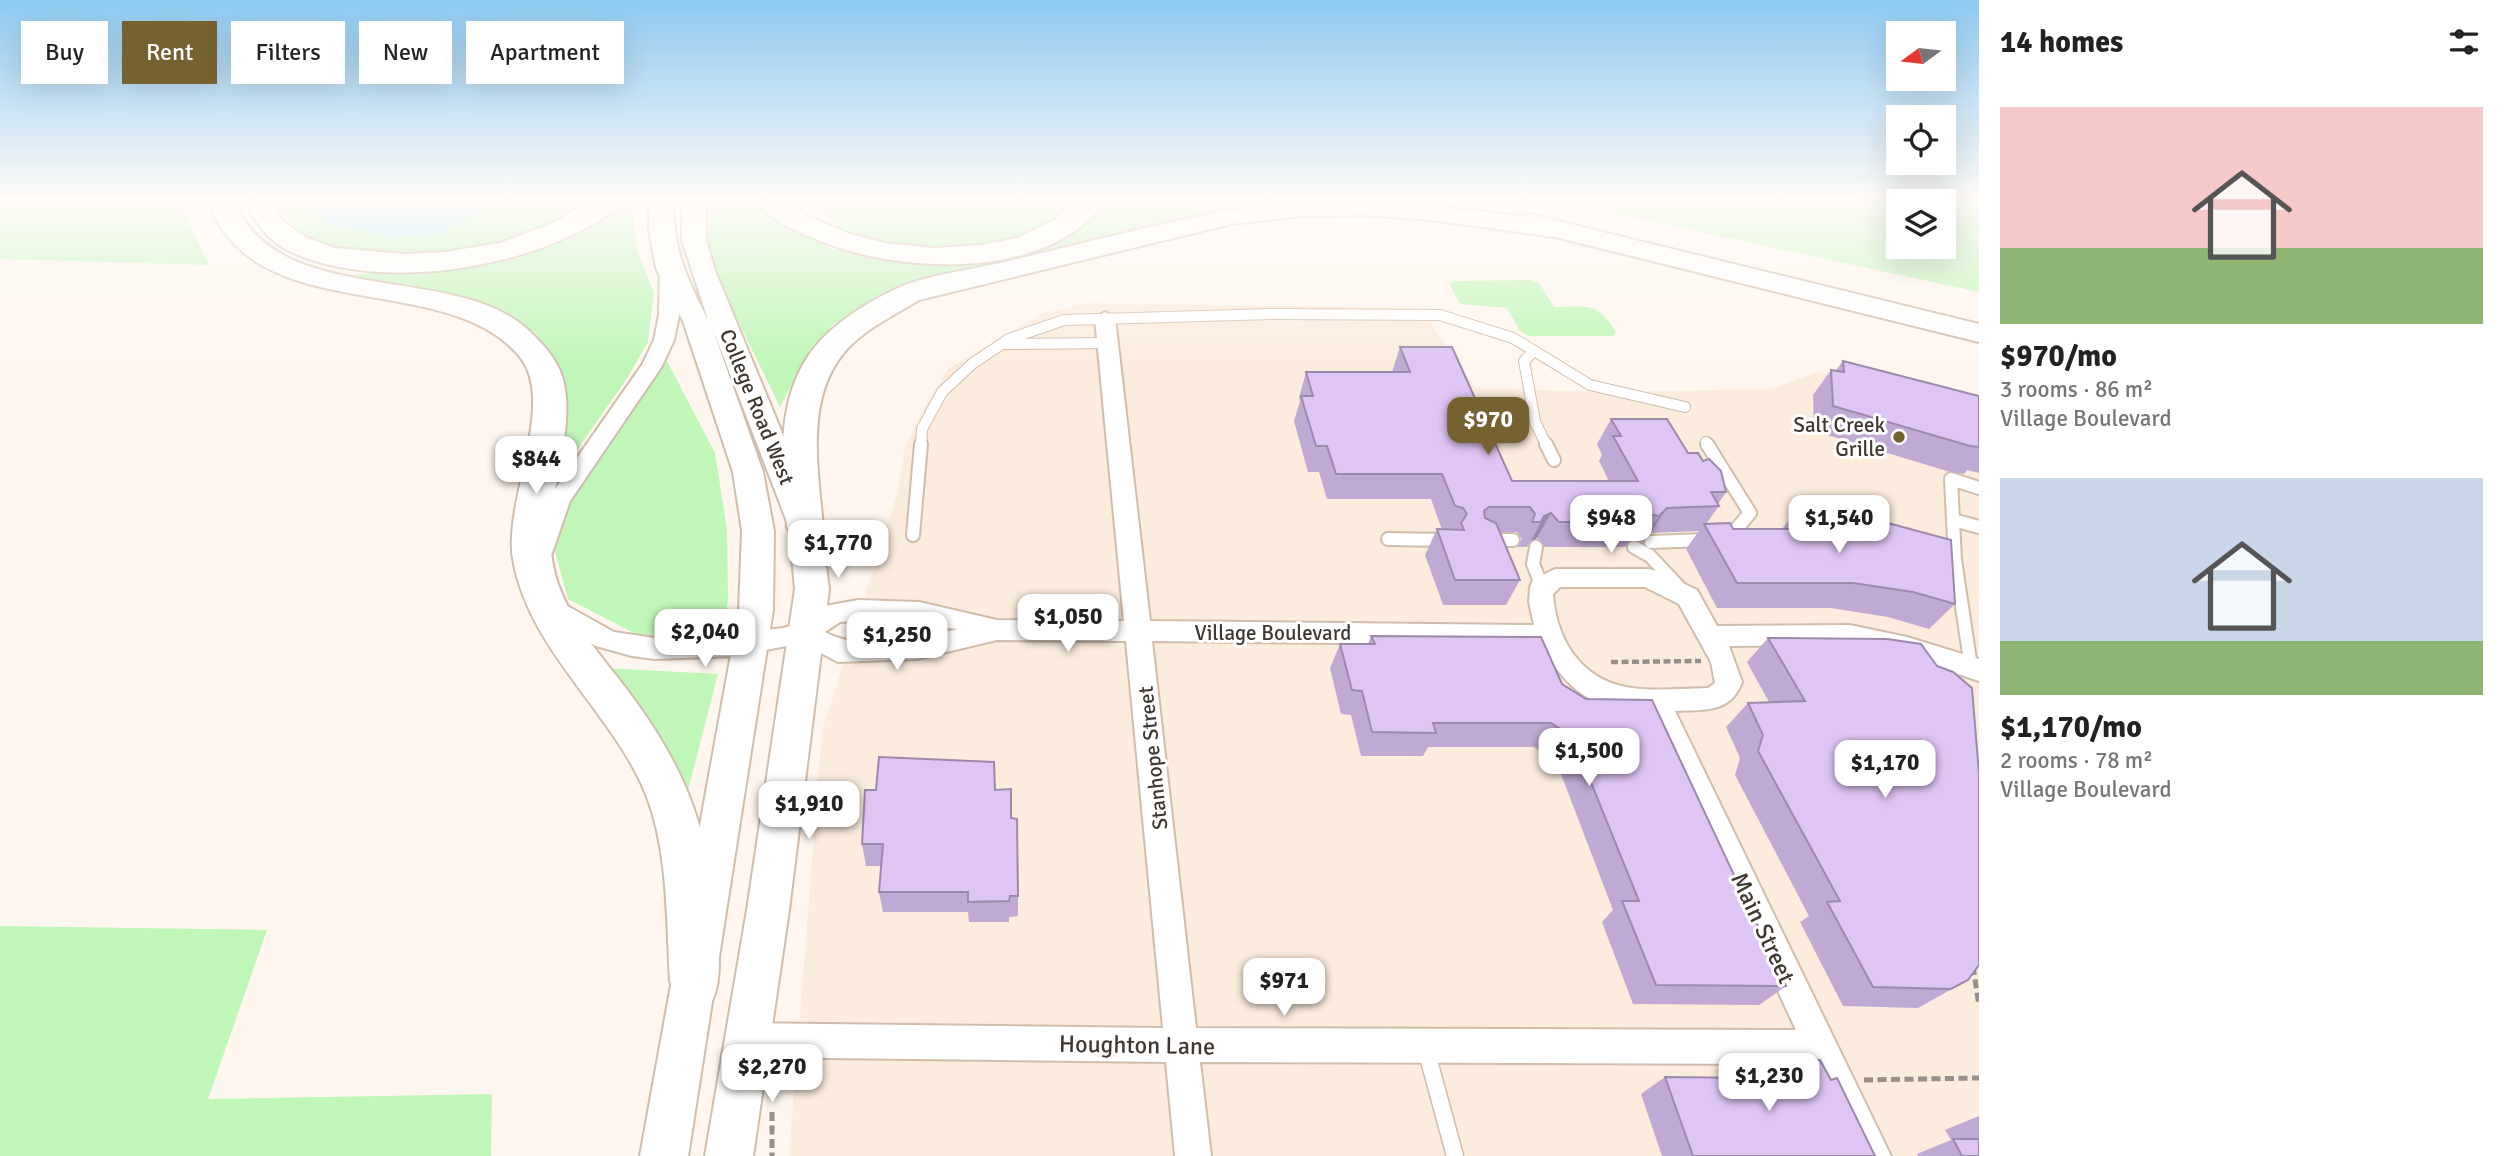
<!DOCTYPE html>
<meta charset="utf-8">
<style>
body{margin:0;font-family:Signika,sans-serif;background:#f6f6f6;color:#222;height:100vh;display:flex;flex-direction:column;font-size:26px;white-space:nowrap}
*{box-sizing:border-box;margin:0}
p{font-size:23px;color:#767676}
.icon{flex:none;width:38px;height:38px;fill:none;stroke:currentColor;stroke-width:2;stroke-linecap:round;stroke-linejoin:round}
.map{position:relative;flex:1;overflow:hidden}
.sheet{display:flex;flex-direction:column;background:#fff;width:525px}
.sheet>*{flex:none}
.top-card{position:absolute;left:21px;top:21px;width:665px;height:63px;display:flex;gap:14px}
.needle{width:46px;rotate:255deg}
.buttons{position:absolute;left:1886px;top:21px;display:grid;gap:14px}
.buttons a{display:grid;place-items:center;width:70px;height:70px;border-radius:0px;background:#fff;box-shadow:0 7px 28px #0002;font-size:35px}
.price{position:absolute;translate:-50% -60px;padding:0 16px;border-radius:14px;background:#fff;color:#222;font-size:23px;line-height:46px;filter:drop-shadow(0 2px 4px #0008)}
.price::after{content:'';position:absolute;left:50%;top:42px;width:21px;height:16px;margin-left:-10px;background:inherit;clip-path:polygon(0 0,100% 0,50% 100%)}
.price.current{background:#766131;color:#fff}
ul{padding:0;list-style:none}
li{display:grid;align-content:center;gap:14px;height:371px;padding:0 21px}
li span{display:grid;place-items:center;height:217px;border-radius:0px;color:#555}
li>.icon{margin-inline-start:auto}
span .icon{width:126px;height:126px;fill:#fffc;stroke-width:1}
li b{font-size:30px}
h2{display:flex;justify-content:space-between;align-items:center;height:84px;padding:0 21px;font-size:30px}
.chip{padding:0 24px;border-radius:0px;background:#fff;box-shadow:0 7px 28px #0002;font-size:24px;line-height:63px}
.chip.current{background:#766131;color:#fff}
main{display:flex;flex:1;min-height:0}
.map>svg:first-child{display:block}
.built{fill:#fcecdd}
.green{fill:#c1f6b9;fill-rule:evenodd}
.water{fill:#a8e9fc}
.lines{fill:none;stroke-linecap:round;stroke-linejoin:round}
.lane-far2-casing{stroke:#d1bdab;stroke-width:12}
.lane-far1-casing{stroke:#d1bdab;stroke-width:16}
.lane-casing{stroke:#d1bdab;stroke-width:19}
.street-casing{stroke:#d1bdab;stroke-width:4}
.secondary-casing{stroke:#d1bdab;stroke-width:4}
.highway-casing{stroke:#d1bdab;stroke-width:4}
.path-far1{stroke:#989088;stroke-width:4.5;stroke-dasharray:7 3.5;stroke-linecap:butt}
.path{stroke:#989088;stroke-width:5;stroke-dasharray:9 4.5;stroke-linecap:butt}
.lane-far2{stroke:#fff;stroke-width:10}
.lane-far1{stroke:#fff;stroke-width:12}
.lane{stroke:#fff;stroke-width:16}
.street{fill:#fff;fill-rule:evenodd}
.secondary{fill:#fff;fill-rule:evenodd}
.highway{fill:#fff;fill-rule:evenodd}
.wall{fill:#c0a9d2}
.shaded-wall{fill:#9c8aab}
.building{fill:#dfc5f4;stroke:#9c8aab;stroke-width:2}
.poi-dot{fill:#766131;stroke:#fff;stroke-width:2.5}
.labels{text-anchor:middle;stroke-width:6;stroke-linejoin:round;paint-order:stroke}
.street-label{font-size:21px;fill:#403830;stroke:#fff}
.poi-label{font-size:21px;fill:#403830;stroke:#fff;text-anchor:end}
.near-street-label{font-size:24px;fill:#403830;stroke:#fff}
</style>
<main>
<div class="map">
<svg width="1979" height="1156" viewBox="0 0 1979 1156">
<rect width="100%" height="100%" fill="#fff7ef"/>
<path class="built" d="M1091,303L1420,308L1476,388L1609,392L1771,389L1818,372L1979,409V1156H789L822,731L898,491L905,447L925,406L949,368L1043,313Z"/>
<path class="green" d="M0,200H179L209,265L0,259Z
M270,200H309L327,223L481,211L491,200H593L584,209L529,235L480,250L404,260L320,249Z
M621,200H632L637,250L654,293L648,342L626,380L546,494L560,391L535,332L449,299L353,275L498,260L590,228Z
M712,200H750L829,248L906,261L1020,253L1068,235L1099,205L1100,200H1391L1416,206L1310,202L904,287L833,324L796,376L780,407L706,255Z
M818,200H1078L1045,232L945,251L847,235L822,209Z
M1561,200H1979V292L1599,210ZM1944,201V247H1899V201Z
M1530,280L1539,283L1554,307C1589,307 1596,301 1616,332L1613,336H1528L1520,331L1507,308L1460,304L1450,285L1453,281Z
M667,361L715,453L727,529L728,599L723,638L636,634L568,599L553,545L570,496Z
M605,668L718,674L684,806Z
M0,926L267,930L208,1099L492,1094L491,1156H0Z"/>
<path class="water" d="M309,200H491L482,211L440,233L395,238L327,223Z"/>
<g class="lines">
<defs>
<path id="lane-far2" d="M1006,344L1108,343
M1533,352L1524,361L1535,422L1547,446
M1706,442L1708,446
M921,446L922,429L942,392L972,364L1009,339L1064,320L1273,314L1440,315L1513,338L1590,385L1685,407"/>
<path id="lane-far1" d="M1546,444L1554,460
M1707,444L1750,513L1728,539
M1953,520L1979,527
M913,535L921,444
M1388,539L1446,540
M1488,540H1513
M1651,542L1706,540
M1536,547L1533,564L1542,587
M1634,547L1650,556L1681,589
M1971,667L1955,560L1951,479L1979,488"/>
<path id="lane" d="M1425,1046L1455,1156"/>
<path id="street" d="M669,262L678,268L679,315L674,340L662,366L570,501L552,553L544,556L536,553L532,547L538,519L549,498L642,365L654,340L659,315L660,268Z
M1105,312L1115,318L1150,621L1534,625L1529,602L1530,587L1533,580L1555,569H1648L1657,571L1697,590L1717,626L1850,625L1907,637L1979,659V681L1907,657L1850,645L1729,646L1742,682C1731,713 1704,710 1675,711L1891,1156H1855L1812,1064L1200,1062L1211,1156H1175L1166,1062L749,1057L737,1052L732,1040L737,1028L749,1023L1163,1028L1126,641L997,640L917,659L838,662L802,643L735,656L655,659L632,656L596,646L558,625L544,615L540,608L544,601L553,598L614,632L655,638L708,637L783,628L799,624L825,606L858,600L919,602L997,620L1124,621L1095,318ZM1560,587H1645L1679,604L1711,662L1715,683L1708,688C1653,689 1601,700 1568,646C1559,630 1554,612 1553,594ZM878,619L958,629C921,638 859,652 825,632L840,622ZM1152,641L1542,645C1566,691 1595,711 1648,711L1796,1030L1196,1028Z"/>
<path id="secondary" d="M649,200H673C673,249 686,277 708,320L682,240V200H706V240L716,273L821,527L829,589L789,910L753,1156H705L747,910L795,589L789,527L712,327L763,472L774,531L773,610L688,1156H640L739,610L742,531L733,472L683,321L656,268L649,230Z"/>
<path id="highway" d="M208,200H234C275,309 451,262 526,328C541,342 557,358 563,379C579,443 533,512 558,584C572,624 603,658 628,691C681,762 707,821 714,910C717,940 724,971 713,999L695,1006L677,999L670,981C666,916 669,843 641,783C605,706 528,646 513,559C503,502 557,403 520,357C447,267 252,331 208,200Z
M244,200H270L283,221L307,238L335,248L406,254L444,252L500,243L551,224L593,200H623C614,214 595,223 580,231C502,272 371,290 289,251C266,240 255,221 244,200Z
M756,200H786L810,217L850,234L885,243L934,248L981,245L1017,238L1054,220L1077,200H1106C1049,283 894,274 813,238C793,230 768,218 756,200Z
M1301,200H1380L1520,216L1529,214L1979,324V342L1555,237L1431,220L1365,215L1302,216L1231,224L919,300C896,314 871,326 851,345C803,392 818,468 823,527L818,536L805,540L792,536L787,527C783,471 775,411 805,361C825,328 862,305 896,289C924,275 977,269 1009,261C1106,238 1202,211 1301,200Z"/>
</defs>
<use href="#lane-far2" class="lane-far2-casing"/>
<use href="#lane-far1" class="lane-far1-casing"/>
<use href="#lane" class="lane-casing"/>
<use href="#street" class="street-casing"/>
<use href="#secondary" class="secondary-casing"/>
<use href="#highway" class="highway-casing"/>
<path class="path-far1" d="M1611,662L1701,661"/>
<path class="path" d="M1973,966L1979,1006
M1864,1080L1979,1078
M772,1112V1156"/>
<use href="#lane-far2" class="lane-far2"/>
<use href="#lane-far1" class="lane-far1"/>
<use href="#lane" class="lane"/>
<use href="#street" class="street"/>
<use href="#secondary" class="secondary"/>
<use href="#highway" class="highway"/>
</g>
<path class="wall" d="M1400,347L1512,481H1609L1599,461L1602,455L1597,444L1611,419L1688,453L1726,492L1718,504L1719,506L1706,524L1733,529H1782L1796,511L1955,604L1929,629L1888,617L1831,608H1717L1686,549L1699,531L1650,533L1642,542L1630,539L1625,547H1545L1537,538L1531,541L1527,547H1518L1522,539L1517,532H1500L1520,580L1506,605H1443L1425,555L1437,529L1442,530L1431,499H1327L1319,472H1308L1294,421L1300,401L1299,398L1306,372H1392Z
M1843,361L1979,396V473L1967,470L1964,474L1947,471L1814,431L1813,395L1831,370H1836Z
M1371,636L1562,684L1786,986L1759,1005L1633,1004L1602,922L1613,910L1556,761L1534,747H1428L1423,756H1361L1351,715L1341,714L1330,668L1340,644H1368Z
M1768,638L1968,980L1918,1008L1843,1006L1800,922L1809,916L1735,775L1740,758L1726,727L1748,703L1769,702L1747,662Z
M876,790H995L1011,818L1018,896V916L1009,917V922H969L968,912H883L879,892L881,866H866L862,844Z
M1747,1058L1831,1080L1875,1156H1662L1641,1094L1665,1077H1721L1720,1075Z
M1979,1116V1156H1918L1917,1154L1951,1140L1945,1130Z"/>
<path class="shaded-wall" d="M1667,508L1650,533L1642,542L1659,516Z
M1551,513L1537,538L1531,541L1544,516Z"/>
<path class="building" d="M1400,347H1452L1512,481H1638L1613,436H1621L1611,419H1667L1688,453H1698L1703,461L1709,459L1721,471L1726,492H1711L1719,506L1667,508L1659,516L1647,514L1642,522H1559L1551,513L1544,516L1541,522H1532L1535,514L1530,507H1489L1484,511L1485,518L1496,523L1520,580H1455L1437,529L1464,530L1461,523L1467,514L1463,508L1455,506L1442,474H1336L1327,446H1316L1301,396H1313L1306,372H1410Z
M1843,361L1979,396V447L1970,446L1833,406L1831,370L1844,372Z
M1796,511L1888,523L1951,540L1955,604L1913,592L1853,583H1737L1704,524L1730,523L1733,529H1793Z
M1371,636L1541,637L1562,684L1586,699L1652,700L1786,986L1656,985L1622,901H1639L1573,738L1551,723H1433L1436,733L1372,732L1362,691L1352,690L1340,644H1375Z
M1768,638L1887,639L1921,644L1937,666L1953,672L1972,688L1979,774V965L1968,980L1951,989L1873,987L1827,902L1840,901L1758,751L1763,735L1748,703L1805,701Z
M879,757L994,762L995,790L1011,789V818L1017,819L1018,896H1010L1009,901L968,902V892H879L883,844H862L865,790H876Z
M1747,1058L1820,1060L1831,1080L1837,1078L1875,1156H1693L1665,1077L1756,1078Z
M1953,1139H1979V1156H1962Z"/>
<linearGradient id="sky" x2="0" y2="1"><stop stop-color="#8ec9f0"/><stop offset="0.55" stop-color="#fffbf8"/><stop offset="1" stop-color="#fffbf8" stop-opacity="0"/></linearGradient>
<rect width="1979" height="362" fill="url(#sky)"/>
<circle class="poi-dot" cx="1899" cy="437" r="7"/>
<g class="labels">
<g class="street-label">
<text transform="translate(757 407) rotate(68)" y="7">College Road West</text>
<text x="1273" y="640">Village Boulevard</text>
<text transform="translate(1153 758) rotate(-96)" y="7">Stanhope Street</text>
</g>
<g class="poi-label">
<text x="1885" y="432">Salt Creek<tspan x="1885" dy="24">Grille</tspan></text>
</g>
<g class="near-street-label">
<text transform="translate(1763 928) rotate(65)" y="8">Main Street</text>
<text transform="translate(1137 1045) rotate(1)" y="8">Houghton Lane</text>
</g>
</g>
</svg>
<div class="buttons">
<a><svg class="needle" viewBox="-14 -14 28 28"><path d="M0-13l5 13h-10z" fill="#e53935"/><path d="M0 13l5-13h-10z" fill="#767676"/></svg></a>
<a><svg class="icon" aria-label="locate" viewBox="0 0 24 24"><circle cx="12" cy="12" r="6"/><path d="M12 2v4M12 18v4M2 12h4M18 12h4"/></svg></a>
<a><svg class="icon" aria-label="layers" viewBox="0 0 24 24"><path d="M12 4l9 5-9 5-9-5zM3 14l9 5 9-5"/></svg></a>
</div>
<b class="price current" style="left:1488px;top:457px">$970</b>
<b class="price" style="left:536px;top:496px">$844</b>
<b class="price" style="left:1611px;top:555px">$948</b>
<b class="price" style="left:1839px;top:555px">$1,540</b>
<b class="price" style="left:838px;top:580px">$1,770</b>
<b class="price" style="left:1068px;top:654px">$1,050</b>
<b class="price" style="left:705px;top:669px">$2,040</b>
<b class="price" style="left:897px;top:672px">$1,250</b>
<b class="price" style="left:1589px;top:788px">$1,500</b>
<b class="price" style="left:1885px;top:800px">$1,170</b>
<b class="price" style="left:809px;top:841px">$1,910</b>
<b class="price" style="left:1284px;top:1018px">$971</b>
<b class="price" style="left:772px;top:1104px">$2,270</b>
<b class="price" style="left:1769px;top:1113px">$1,230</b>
<div class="top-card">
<a class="chip">Buy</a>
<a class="chip current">Rent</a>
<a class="chip">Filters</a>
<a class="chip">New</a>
<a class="chip">Apartment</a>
</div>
</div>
<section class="sheet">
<h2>14 homes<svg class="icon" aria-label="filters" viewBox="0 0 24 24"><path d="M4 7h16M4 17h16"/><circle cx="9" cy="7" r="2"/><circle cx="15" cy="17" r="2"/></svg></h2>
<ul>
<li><span style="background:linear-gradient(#f6c9c9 65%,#8fb573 0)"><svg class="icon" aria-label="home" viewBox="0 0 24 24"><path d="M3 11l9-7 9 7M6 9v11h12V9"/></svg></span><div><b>$970/mo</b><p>3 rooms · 86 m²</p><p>Village Boulevard</p></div></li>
<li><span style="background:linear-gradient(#c9d6e8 75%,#8fb573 0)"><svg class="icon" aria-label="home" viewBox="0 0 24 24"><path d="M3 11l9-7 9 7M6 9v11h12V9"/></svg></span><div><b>$1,170/mo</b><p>2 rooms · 78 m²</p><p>Village Boulevard</p></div></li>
</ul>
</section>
</main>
